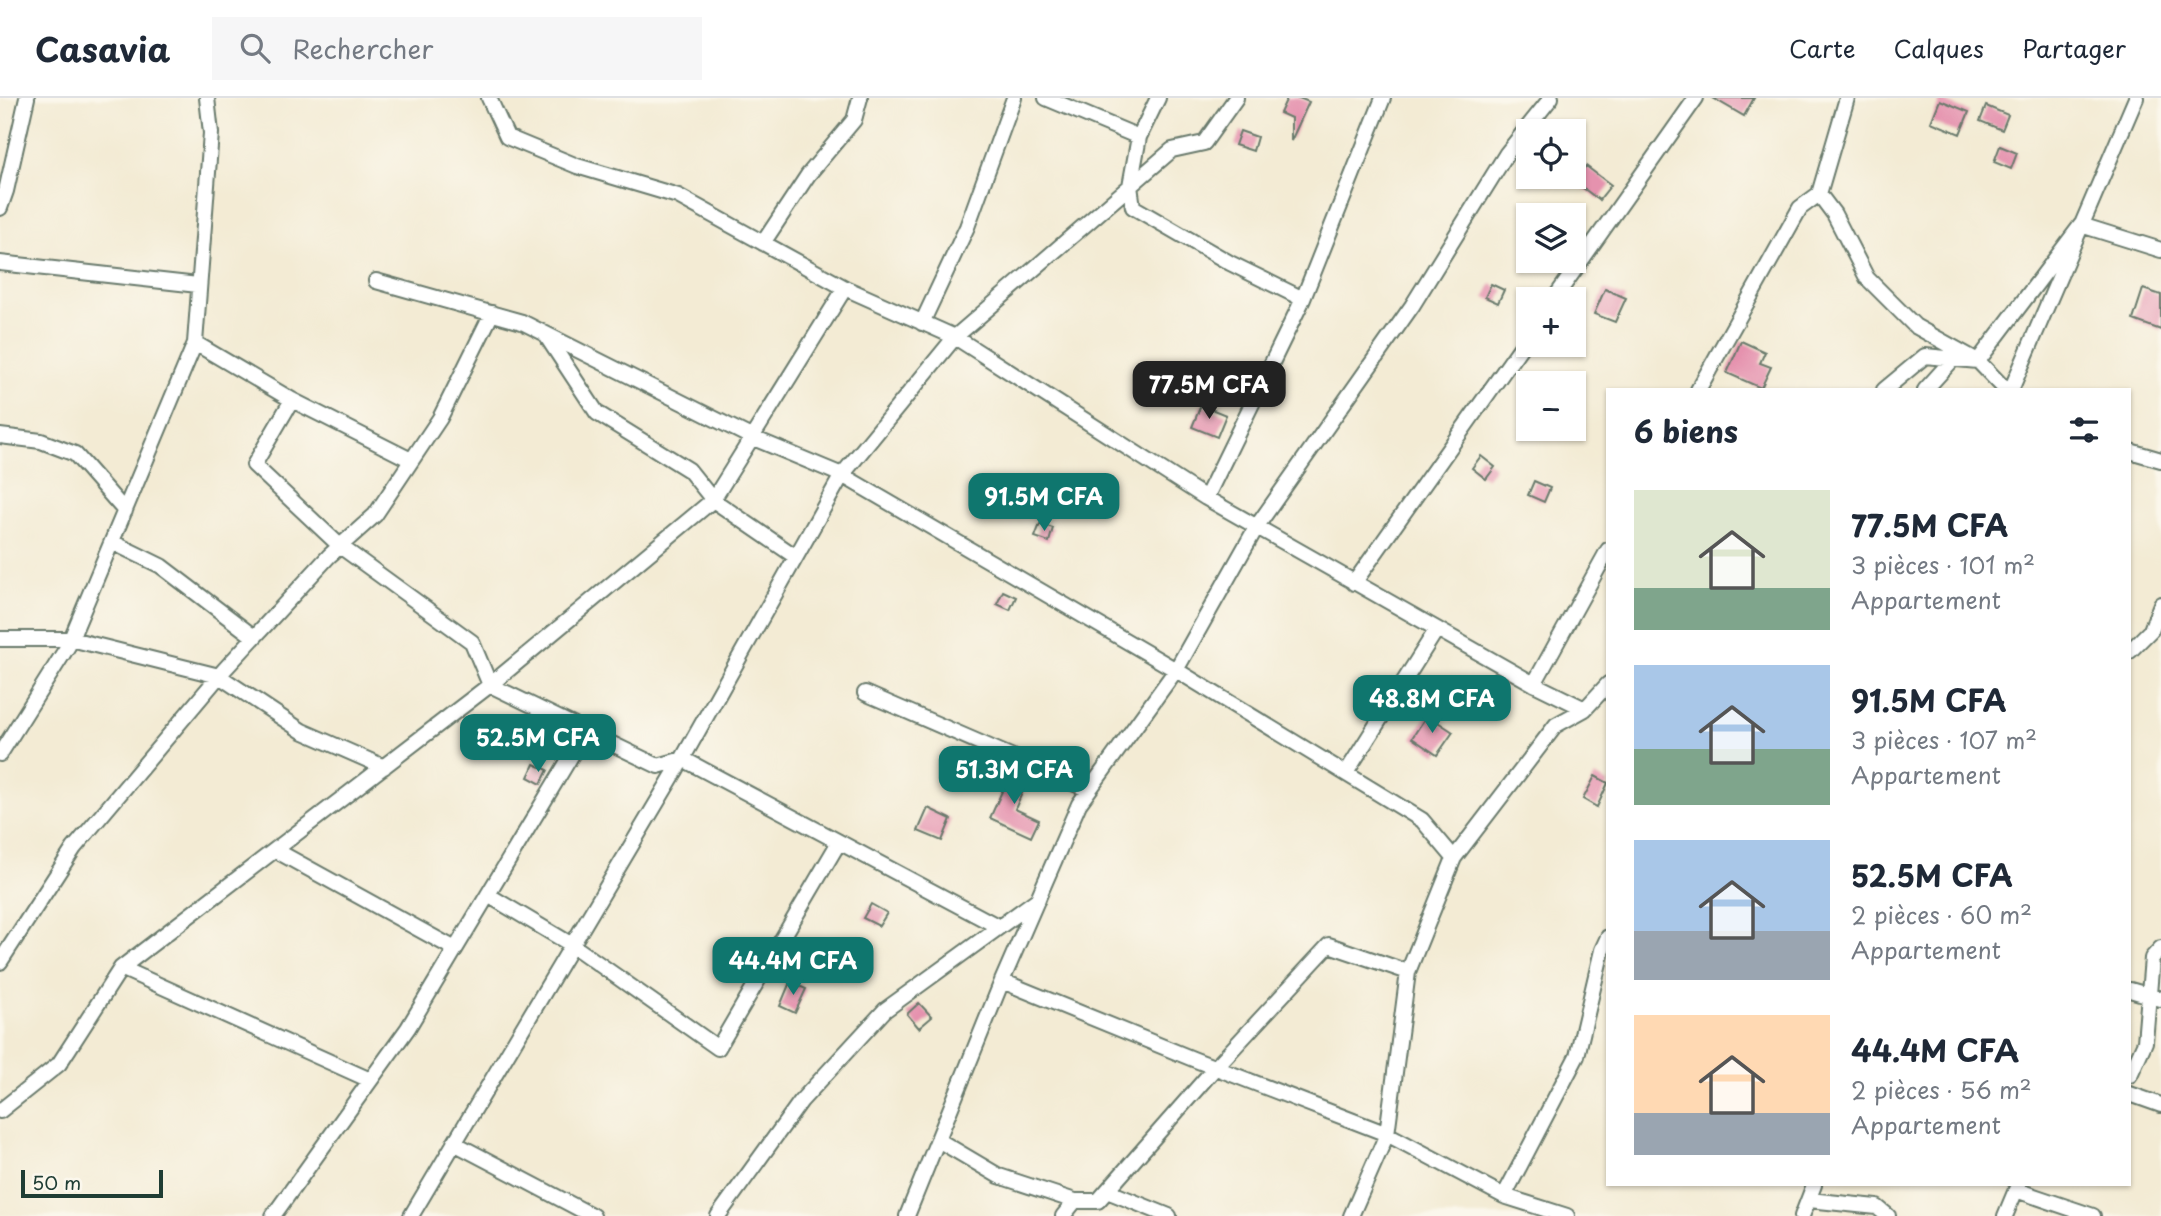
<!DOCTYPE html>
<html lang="fr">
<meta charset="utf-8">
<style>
body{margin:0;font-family:"Playpen Sans",sans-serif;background:#f6f6f7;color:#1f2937;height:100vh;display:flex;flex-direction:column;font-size:26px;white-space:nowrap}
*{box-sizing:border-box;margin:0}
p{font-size:23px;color:#747a83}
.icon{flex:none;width:38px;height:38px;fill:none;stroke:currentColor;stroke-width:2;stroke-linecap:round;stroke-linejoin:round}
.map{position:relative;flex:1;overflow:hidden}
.panel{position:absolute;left:1606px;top:290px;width:525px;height:798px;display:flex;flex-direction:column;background:#fff;border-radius:0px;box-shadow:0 2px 5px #0004}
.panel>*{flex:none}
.fabs{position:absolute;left:1516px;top:21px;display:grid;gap:14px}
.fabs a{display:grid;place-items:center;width:70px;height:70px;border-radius:0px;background:#fff;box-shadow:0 2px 5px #0004;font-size:35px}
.scale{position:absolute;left:21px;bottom:18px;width:142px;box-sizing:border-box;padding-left:7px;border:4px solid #1f3d34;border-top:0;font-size:19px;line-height:24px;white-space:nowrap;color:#1f3d34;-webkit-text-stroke:5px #fbf7ec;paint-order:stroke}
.price{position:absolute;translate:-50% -60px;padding:0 16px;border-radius:14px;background:#0f766e;color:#fff;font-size:23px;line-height:46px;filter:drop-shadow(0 2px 4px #0008)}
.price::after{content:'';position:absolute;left:50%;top:42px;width:21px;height:16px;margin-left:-10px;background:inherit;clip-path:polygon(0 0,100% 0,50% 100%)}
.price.selected{background:#222;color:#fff}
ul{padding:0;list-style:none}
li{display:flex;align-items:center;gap:21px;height:175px;padding:0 28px}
li span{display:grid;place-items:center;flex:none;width:196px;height:140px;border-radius:0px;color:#555}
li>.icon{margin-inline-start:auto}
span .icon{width:84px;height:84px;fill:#fffc;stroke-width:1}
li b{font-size:30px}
h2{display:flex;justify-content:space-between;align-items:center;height:84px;padding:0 28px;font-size:30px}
header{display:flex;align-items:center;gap:42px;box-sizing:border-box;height:98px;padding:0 35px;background:#fff;border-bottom:2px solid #e0e1e3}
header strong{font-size:33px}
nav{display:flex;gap:38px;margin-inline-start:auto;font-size:24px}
.search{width:490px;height:63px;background:#f6f6f7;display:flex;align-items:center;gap:18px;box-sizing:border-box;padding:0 24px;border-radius:0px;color:#747a83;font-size:26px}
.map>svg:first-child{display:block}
.building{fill:#e592ae}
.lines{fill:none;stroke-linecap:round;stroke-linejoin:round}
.street-casing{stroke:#697a6c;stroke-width:18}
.street{stroke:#fff;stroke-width:14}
</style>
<header>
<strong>Casavia</strong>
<div class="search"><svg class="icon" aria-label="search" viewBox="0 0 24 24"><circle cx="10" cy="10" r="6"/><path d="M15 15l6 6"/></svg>Rechercher</div>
<nav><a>Carte</a><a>Calques</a><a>Partager</a></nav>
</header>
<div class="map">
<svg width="2161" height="1118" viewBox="0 0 2161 1118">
<rect width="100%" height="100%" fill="#fbf7ec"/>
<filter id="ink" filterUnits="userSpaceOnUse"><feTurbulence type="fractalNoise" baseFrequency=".0143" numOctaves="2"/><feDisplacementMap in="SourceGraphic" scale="14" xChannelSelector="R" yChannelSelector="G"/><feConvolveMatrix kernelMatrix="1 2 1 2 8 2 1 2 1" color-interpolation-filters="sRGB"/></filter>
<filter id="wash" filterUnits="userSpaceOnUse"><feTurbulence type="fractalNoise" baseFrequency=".00686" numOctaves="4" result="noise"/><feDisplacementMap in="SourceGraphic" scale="28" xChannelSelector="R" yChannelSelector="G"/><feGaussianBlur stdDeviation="1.57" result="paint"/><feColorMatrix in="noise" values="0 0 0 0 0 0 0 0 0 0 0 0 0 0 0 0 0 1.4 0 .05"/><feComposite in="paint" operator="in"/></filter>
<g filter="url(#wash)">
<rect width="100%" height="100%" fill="#f3ebd4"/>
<g id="blocks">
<path class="building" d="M1287,0H1299L1309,4L1291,43V20L1280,15Z
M1713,0H1754L1744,18Z
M1940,2L1969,14L1960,36L1931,24Z
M1986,8L2008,17L2002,32L1980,23Z
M1240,33L1257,39L1253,53L1235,47Z
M2000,48L2017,55L2011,71L1994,64Z
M1586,68L1611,87L1599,102L1574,83Z
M1491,186L1504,192L1498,205L1485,199Z
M1605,191L1626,200L1615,224L1594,216Z
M2143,191L2161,197V232L2133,222Z
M1741,243L1765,254L1760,265L1771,269L1761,290L1727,275Z
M1201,307L1226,317L1217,339L1192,329Z
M1481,358L1495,369L1486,381L1472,370Z
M1534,383L1550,390L1544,404L1528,397Z
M1040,426L1053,430L1049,444L1035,439Z
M1003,493L1016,499L1010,512L997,506Z
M1427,617L1453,634L1437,657L1412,640Z
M534,666L548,672L541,686L528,679Z
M1012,671L1029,679L1015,711L1039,722L1031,739L990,720Z
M1595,678L1608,685L1597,709L1583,701Z
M928,710L951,721L942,743L918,733Z
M871,806L887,815L879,828L863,820Z
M790,884L806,891L795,915L780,908Z
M919,905L932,919L919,930L907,916Z"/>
</g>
</g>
<g filter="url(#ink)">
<use href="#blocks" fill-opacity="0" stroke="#697a6c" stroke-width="2"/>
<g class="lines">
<defs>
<path id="street" d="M489,0L507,39L577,68L678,98L845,190L955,239L1206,400L1534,586L1585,611
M1046,0L1139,39L1130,88L1133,109L1230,165L1303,201
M1139,39L1158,0
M1819,96L1834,116L1867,180L1915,228L1978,263L2006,292
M0,110L6,93L27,0
M763,145L808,77L854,22L860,0
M0,165L198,187
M376,183L522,224L751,339L842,377L1176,572L1422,722L1454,760
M1554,201L1696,0
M922,225L967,129L1014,0
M545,236L597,315L689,372L713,402L796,459
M195,245L292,302L411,362
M1698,292L1800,110L1819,96L1847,0
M1884,292L1925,258L1978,263L2081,127L2161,152
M1925,292L1954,260
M2011,292L2136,0
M292,302L254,367L340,448L472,544L490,587L658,668L683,661L999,829
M0,338L41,343L75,356L125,413
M2130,353L2161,362
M1206,400L1303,201L1383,0
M112,444L161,468L254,539
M1354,485L1528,239
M0,541H71L219,578L302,633L384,669
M2130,553L2151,532L2161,506
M1534,586L1608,452
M865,595L1089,692
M0,656L68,548L195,245L211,35L207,0
M1346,675L1437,531
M275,752L455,851
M488,797L572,847L718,950L839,744
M0,864L74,750L224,572L329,458L375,417L440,320L492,215
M121,870L370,982
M1002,883L1193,961L1387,1036L1504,1098L1567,1118
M2130,892L2161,901
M2130,977L2145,944L2152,860L2161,850
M2130,996L2161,1007
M0,1013L59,966L121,870L490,587L713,402L845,190
M938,1042L999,1078L1075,1103
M454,1045L593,1118
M2016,1092L2093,1118
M1107,1093L1169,1118
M1504,1098L1577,958L1602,852L1608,839
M1809,1102L1877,1109L1888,1118
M273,1118L408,930L586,633
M411,1118L675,674L842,377L955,239L1172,52L1204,45L1236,0
M718,1118L801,1003L885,912L1038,801
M907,1118L1002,883L1079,706L1176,572L1257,428L1412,208L1507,55L1551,0
M1063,1118L1075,1103H1098L1215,970L1329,847L1408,874
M1351,1118L1387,1036L1408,874L1454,760L1556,627L1585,611L1608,586
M1802,1118L1814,1087
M2005,1118L2018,1087"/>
</defs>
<use href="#street" class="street-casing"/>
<use href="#street" class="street"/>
</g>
</g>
</svg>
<div class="fabs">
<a><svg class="icon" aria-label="locate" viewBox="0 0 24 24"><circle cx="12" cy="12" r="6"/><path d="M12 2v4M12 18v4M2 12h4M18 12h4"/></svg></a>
<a><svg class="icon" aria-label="layers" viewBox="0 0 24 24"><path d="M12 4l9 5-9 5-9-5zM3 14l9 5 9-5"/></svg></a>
<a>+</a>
<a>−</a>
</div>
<div class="scale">50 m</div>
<b class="price selected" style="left:1209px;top:323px">77.5M CFA</b>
<b class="price" style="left:1044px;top:435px">91.5M CFA</b>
<b class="price" style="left:1432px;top:637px">48.8M CFA</b>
<b class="price" style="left:538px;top:676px">52.5M CFA</b>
<b class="price" style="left:1014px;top:708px">51.3M CFA</b>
<b class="price" style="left:793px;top:899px">44.4M CFA</b>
<section class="panel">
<h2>6 biens<svg class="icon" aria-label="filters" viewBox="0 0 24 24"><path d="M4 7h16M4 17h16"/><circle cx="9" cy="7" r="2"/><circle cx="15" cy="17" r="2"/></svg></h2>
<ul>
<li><span style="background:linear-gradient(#dfe7d0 70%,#7fa58c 0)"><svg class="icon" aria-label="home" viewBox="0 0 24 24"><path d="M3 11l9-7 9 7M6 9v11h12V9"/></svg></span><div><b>77.5M CFA</b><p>3 pièces · 101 m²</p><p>Appartement</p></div></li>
<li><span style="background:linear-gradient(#a9c7e8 60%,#7fa58c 0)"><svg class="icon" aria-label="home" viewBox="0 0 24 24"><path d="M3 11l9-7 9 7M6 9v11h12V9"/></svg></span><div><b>91.5M CFA</b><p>3 pièces · 107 m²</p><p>Appartement</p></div></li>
<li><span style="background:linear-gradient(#a9c7e8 65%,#9aa5b1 0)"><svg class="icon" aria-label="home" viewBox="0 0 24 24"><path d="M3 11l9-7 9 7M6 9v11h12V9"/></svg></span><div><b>52.5M CFA</b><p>2 pièces · 60 m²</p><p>Appartement</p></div></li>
<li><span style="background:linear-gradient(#ffd9b3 70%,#9aa5b1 0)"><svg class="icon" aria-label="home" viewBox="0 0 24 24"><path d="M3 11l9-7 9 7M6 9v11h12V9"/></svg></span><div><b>44.4M CFA</b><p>2 pièces · 56 m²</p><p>Appartement</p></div></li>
</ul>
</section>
</div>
